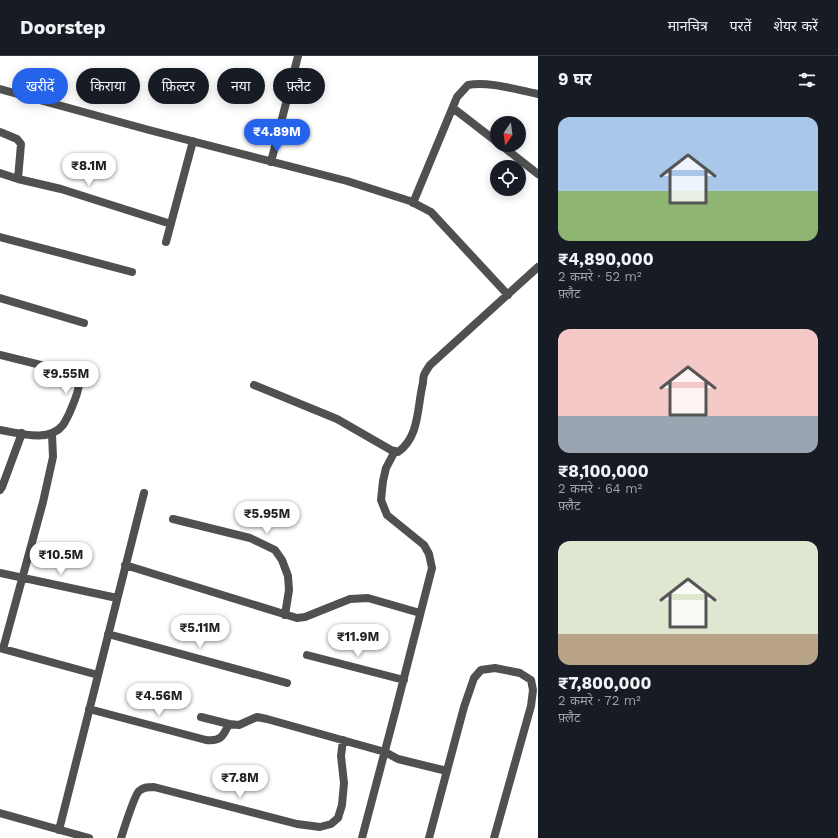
<!DOCTYPE html>
<html lang="hi">
<meta charset="utf-8">
<style>
body{margin:0;font-family:"Work Sans","Noto Sans Devanagari",sans-serif;background:#20242c;color:#f1f3f6;height:100vh;display:flex;flex-direction:column;font-size:15px;white-space:nowrap}
*{box-sizing:border-box;margin:0}
p{font-size:13px;color:#9ea1a6}
.icon{flex:none;width:22px;height:22px;fill:none;stroke:currentColor;stroke-width:2;stroke-linecap:round;stroke-linejoin:round}
.map{position:relative;flex:1;overflow:hidden}
.details{display:flex;flex-direction:column;background:#171b24;width:300px}
.details>*{flex:none}
.hud{position:absolute;left:12px;top:12px;width:380px;height:36px;display:flex;gap:8px}
.needle{width:26px;rotate:194deg}
.buttons{position:absolute;left:490px;top:60px;display:grid;gap:8px}
.buttons a{display:grid;place-items:center;width:36px;height:36px;border-radius:50%;background:#171b24;box-shadow:0 2px 10px #0003;font-size:20px}
.price{position:absolute;translate:-50% -34px;padding:0 9px;border-radius:14px;background:#fff;color:#222;font-size:13px;line-height:26px;filter:drop-shadow(0 1px 2px #0008)}
.price::after{content:'';position:absolute;left:50%;top:24px;width:12px;height:9px;margin-left:-6px;background:inherit;clip-path:polygon(0 0,100% 0,50% 100%)}
.price.selected{background:#2563eb;color:#fff}
ul{padding:0;list-style:none}
li{display:grid;align-content:center;gap:8px;height:212px;padding:0 20px}
li span{display:grid;place-items:center;height:124px;border-radius:12px;color:#555}
li>.icon{margin-inline-start:auto}
span .icon{width:72px;height:72px;fill:#fffc;stroke-width:1}
li b{font-size:17px}
h2{display:flex;justify-content:space-between;align-items:center;height:48px;padding:0 20px;font-size:17px}
.pill{padding:0 14px;border-radius:18px;background:#171b24;box-shadow:0 2px 10px #0003;font-size:14px;line-height:36px}
.pill.selected{background:#2563eb;color:#fff}
header{display:flex;align-items:center;gap:24px;box-sizing:border-box;height:56px;padding:0 20px;background:#171b24;border-bottom:1px solid #363941}
header strong{font-size:19px}
nav{display:flex;gap:22px;margin-inline-start:auto;font-size:14px}
main{display:flex;flex:1;min-height:0}
.map>svg:first-child{display:block}
.lines{fill:none;stroke-linecap:round;stroke-linejoin:round}
.minor{stroke:#505050;stroke-width:8}
</style>
<header>
<strong>Doorstep</strong>
<nav><a>मानचित्र</a><a>परतें</a><a>शेयर करें</a></nav>
</header>
<main>
<div class="map">
<svg width="538" height="782" viewBox="0 0 538 782">
<rect width="100%" height="100%" fill="#fff"/>
<g class="lines">
<path class="minor" d="M0,33L149,74L347,125L410,145L431,156L508,239
M453,52L497,86
M0,76L17,83L21,88L18,123
M501,89L538,118
M271,106L298,0
M0,117L18,123L61,133L171,168
M413,147L457,41L468,29C489,25 517,34 538,38
M0,181L132,216
M166,186L193,85
M0,242L84,267
M0,299L61,314L74,321L79,328C78,339 73,348 69,358C67,362 65,366 63,369C49,387 19,377 0,374
M254,329L337,363L391,394L398,396C420,381 417,350 423,327C423,324 423,320 425,317C426,315 428,312 430,309L538,211
M0,434L2,431L22,377
M173,463L250,482L275,494L282,504L288,520L289,534L285,559
M125,509L297,562L305,561L350,543L368,542L420,557
M0,517L117,542
M108,578L287,627
M0,592L98,619
M3,593L43,446L53,401L52,378
M307,599L404,624
M89,653L206,684C221,686 223,680 229,668
M201,661L229,668L239,669L257,661L267,663L385,696L398,703L447,715
M0,757L89,782
M59,774L144,437
M121,782C124,773 134,740 139,735C144,731 148,731 154,731L297,768L320,771L331,768L338,762L342,749L344,727L341,700L343,684
M362,782L396,653L432,512L429,498L424,489L387,459L381,444L383,425L386,412L395,395
M429,782L464,651L474,622L481,614L495,612L520,617L531,624L533,634L531,650L494,782"/>
</g>
</svg>
<div class="buttons">
<a><svg class="needle" viewBox="-14 -14 28 28"><path d="M0-13l5 13h-10z" fill="#e53935"/><path d="M0 13l5-13h-10z" fill="#9ea1a6"/></svg></a>
<a><svg class="icon" aria-label="locate" viewBox="0 0 24 24"><circle cx="12" cy="12" r="6"/><path d="M12 2v4M12 18v4M2 12h4M18 12h4"/></svg></a>
</div>
<b class="price selected" style="left:277px;top:97px">₹4.89M</b>
<b class="price" style="left:89px;top:131px">₹8.1M</b>
<b class="price" style="left:66px;top:339px">₹9.55M</b>
<b class="price" style="left:267px;top:479px">₹5.95M</b>
<b class="price" style="left:61px;top:520px">₹10.5M</b>
<b class="price" style="left:200px;top:593px">₹5.11M</b>
<b class="price" style="left:358px;top:602px">₹11.9M</b>
<b class="price" style="left:159px;top:661px">₹4.56M</b>
<b class="price" style="left:240px;top:743px">₹7.8M</b>
<div class="hud">
<a class="pill selected">खरीदें</a>
<a class="pill">किराया</a>
<a class="pill">फ़िल्टर</a>
<a class="pill">नया</a>
<a class="pill">फ़्लैट</a>
</div>
</div>
<section class="details">
<h2>9 घर<svg class="icon" aria-label="filters" viewBox="0 0 24 24"><path d="M4 7h16M4 17h16"/><circle cx="9" cy="7" r="2"/><circle cx="15" cy="17" r="2"/></svg></h2>
<ul>
<li><span style="background:linear-gradient(#a9c7e8 60%,#8fb573 0)"><svg class="icon" aria-label="home" viewBox="0 0 24 24"><path d="M3 11l9-7 9 7M6 9v11h12V9"/></svg></span><div><b>₹4,890,000</b><p>2 कमरे · 52 m²</p><p>फ़्लैट</p></div></li>
<li><span style="background:linear-gradient(#f6c9c9 70%,#9aa5b1 0)"><svg class="icon" aria-label="home" viewBox="0 0 24 24"><path d="M3 11l9-7 9 7M6 9v11h12V9"/></svg></span><div><b>₹8,100,000</b><p>2 कमरे · 64 m²</p><p>फ़्लैट</p></div></li>
<li><span style="background:linear-gradient(#dfe7d0 75%,#b9a48a 0)"><svg class="icon" aria-label="home" viewBox="0 0 24 24"><path d="M3 11l9-7 9 7M6 9v11h12V9"/></svg></span><div><b>₹7,800,000</b><p>2 कमरे · 72 m²</p><p>फ़्लैट</p></div></li>
</ul>
</section>
</main>
